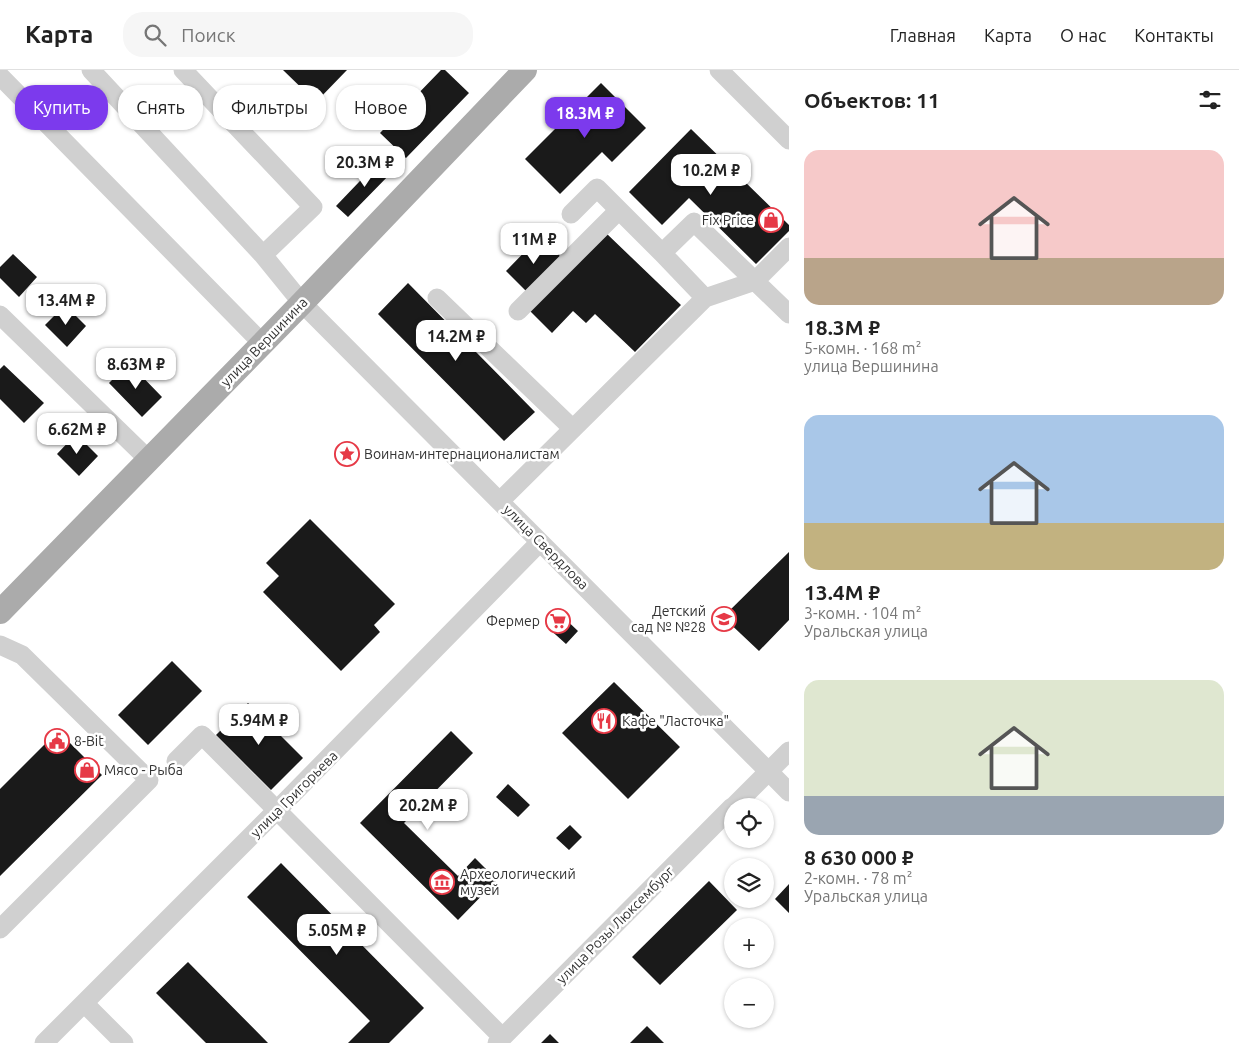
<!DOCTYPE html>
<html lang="ru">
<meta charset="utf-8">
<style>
body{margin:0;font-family:Ubuntu,sans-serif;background:#f6f6f6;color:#222;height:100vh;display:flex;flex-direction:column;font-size:19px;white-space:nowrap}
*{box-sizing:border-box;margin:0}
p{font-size:16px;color:#767676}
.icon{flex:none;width:28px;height:28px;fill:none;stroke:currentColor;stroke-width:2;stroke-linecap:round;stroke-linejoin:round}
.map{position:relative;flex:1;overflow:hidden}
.sheet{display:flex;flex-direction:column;background:#fff;width:450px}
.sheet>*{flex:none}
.guide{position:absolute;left:15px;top:15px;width:475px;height:45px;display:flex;gap:10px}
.buttons{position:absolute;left:724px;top:728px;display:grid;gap:10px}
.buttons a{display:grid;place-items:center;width:50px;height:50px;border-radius:50%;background:#fff;box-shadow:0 1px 4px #0004;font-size:25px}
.price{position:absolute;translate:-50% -42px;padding:0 11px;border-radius:10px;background:#fff;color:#222;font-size:16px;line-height:32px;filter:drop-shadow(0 1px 2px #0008)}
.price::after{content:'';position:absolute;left:50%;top:30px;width:15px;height:11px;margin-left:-8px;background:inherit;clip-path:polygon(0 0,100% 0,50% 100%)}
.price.on{background:#7c3aed;color:#fff}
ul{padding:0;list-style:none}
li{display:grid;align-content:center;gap:10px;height:265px;padding:0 15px}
li span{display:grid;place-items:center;height:155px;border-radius:15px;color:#555}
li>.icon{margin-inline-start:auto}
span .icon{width:90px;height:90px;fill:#fffc;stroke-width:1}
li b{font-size:21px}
h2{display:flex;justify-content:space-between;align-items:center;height:60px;padding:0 15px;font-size:21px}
.pill{padding:0 18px;border-radius:20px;background:#fff;box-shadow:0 1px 4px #0004;font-size:18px;line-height:45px}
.pill.on{background:#7c3aed;color:#fff}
header{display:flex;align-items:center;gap:30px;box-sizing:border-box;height:70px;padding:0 25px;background:#fff;border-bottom:1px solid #e0e0e0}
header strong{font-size:24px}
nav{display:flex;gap:28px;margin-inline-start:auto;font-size:18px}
.search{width:350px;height:45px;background:#f6f6f6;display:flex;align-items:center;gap:12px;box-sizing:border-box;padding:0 18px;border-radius:20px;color:#767676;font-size:19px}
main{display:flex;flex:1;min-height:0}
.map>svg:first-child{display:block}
.building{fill:#1a1a1a}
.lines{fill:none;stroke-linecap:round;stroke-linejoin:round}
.minor{stroke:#d0d0d0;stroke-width:19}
.major{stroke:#ababab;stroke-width:24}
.labels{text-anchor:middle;stroke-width:5;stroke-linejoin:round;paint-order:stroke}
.poi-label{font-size:14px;fill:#333;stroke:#fff;text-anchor:start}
.street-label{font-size:14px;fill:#333;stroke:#fff}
</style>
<header>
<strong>Карта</strong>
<div class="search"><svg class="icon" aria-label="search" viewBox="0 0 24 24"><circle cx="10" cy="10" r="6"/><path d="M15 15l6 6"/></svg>Поиск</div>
<nav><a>Главная</a><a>Карта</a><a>О нас</a><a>Контакты</a></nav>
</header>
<main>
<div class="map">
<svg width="789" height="973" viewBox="0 0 789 973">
<rect width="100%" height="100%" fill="#fff"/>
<path class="building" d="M283,0H347L316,32Z
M441,0H445L469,23L406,88L380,63Z
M601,13L646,58L612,92L602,82L560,124L525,89Z
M691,59L789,155V161L756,194L689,128L662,155L629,122Z
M381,89L393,101L348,147L336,136Z
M606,163L681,235L635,282L595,244L586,253L573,241L552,263L530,241Z
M540,166L562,188L528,223L506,201Z
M13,184L37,207L19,227L0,208V197Z
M408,213L535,342L504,371L378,244Z
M65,235L86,256L67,277L45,255Z
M129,293L162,327L142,347L109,313Z
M4,295L44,333L24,353L0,329V299Z
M76,364L98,386L79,406L57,384Z
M310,449L395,534L374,555L380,562L341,601L263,522L279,506L266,493Z
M789,482V550L759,581L723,547Z
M559,543L578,561L566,574L546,556Z
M172,591L202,621L148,675L118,645Z
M614,612L680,677L628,729L562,663Z
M248,633L303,688L271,720L216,665Z
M58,661L102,705L0,806V719Z
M451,661L473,683L404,753L458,806L475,788L497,810L458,850L360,753Z
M508,714L530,735L518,747L496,727Z
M570,755L582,767L569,780L556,768Z
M281,793L424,938L389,973H348L370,951L247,827Z
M709,811L737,840L660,915L632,887Z
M789,814V843L775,829Z
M188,892L268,973H206L156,923Z
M647,956L664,973H630Z
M550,964L559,973H541Z"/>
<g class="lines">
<path class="minor" d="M91,0L263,185L302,233L789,722
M183,0L313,137L263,185
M719,0L789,70
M0,6L262,273
M571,144L597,118L662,183L694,152L789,244
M662,183L705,228
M437,228L573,359
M518,241L619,140
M0,245L149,390
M500,431L705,228L755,211L789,177
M0,575L22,585L149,710L0,859
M176,691L202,665L502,967
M734,736L789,681
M84,933L124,973
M44,973L277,740L540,472
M497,973L732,737"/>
<path class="major" d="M0,542L302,233L525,0"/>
</g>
<defs>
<symbol id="shop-ring" viewBox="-11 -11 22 22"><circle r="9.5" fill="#fff" stroke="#e63946" stroke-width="1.5"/><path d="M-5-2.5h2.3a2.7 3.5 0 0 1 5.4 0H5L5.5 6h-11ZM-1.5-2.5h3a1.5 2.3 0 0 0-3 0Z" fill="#e63946"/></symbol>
<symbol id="sight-ring" viewBox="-11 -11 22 22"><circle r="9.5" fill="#fff" stroke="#e63946" stroke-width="1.5"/><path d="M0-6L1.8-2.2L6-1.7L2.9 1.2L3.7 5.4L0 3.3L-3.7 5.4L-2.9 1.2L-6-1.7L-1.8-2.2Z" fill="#e63946"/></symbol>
<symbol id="school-ring" viewBox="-11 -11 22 22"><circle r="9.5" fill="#fff" stroke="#e63946" stroke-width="1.5"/><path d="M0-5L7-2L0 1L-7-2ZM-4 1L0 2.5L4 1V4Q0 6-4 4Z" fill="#e63946"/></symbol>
<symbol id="supermarket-ring" viewBox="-11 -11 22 22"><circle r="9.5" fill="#fff" stroke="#e63946" stroke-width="1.5"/><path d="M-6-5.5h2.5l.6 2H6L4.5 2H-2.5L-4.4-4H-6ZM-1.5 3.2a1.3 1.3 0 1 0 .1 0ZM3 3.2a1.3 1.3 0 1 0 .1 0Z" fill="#e63946"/></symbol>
<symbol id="restaurant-ring" viewBox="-11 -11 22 22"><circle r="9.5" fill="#fff" stroke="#e63946" stroke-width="1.5"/><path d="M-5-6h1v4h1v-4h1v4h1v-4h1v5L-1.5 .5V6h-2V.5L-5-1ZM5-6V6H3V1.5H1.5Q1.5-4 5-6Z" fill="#e63946"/></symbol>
<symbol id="civic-ring" viewBox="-11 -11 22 22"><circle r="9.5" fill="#fff" stroke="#e63946" stroke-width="1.5"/><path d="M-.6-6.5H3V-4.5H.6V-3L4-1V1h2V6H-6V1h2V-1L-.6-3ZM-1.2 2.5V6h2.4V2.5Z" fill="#e63946"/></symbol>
<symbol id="museum-ring" viewBox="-11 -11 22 22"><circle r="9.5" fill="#fff" stroke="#e63946" stroke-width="1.5"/><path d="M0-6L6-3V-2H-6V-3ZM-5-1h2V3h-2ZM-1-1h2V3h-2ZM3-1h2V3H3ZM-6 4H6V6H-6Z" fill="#e63946"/></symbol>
</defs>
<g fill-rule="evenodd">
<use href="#shop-ring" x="757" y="136" width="28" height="28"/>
<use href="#sight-ring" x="333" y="370" width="28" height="28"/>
<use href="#school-ring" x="710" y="535" width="28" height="28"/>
<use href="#supermarket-ring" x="544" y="537" width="28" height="28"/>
<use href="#restaurant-ring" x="590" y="637" width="28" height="28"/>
<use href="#civic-ring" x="43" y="657" width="28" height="28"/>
<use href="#shop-ring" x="73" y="686" width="28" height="28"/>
<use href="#museum-ring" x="428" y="798" width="28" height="28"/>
</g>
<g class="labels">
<g class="poi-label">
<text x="754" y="155" text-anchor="end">Fix Price</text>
<text x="364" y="389">Воинам-интернационалистам</text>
<text x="706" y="546" text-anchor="end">Детский<tspan x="706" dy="16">сад № №28</tspan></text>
<text x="540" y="556" text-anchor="end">Фермер</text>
<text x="622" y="656">Кафе "Ласточка"</text>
<text x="74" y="676">8-Bit</text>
<text x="104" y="705">Мясо - Рыба</text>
<text x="460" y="809">Археологический<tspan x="460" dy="16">музей</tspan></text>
</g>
<g class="street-label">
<text transform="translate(264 272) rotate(-46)" y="5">улица Вершинина</text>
<text transform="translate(546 477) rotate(45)" y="5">улица Свердлова</text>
<text transform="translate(294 724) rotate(-45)" y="5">улица Григорьева</text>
<text transform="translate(615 855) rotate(-45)" y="5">улица Розы Люксембург</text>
</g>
</g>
</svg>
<div class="buttons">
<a><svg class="icon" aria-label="locate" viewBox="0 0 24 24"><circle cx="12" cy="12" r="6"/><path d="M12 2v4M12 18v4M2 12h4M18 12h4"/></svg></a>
<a><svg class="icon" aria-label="layers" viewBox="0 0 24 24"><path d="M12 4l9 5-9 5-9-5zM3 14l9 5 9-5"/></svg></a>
<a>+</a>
<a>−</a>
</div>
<b class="price on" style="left:585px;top:69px">18.3M ₽</b>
<b class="price" style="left:365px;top:118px">20.3M ₽</b>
<b class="price" style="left:711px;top:126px">10.2M ₽</b>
<b class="price" style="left:534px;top:195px">11M ₽</b>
<b class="price" style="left:66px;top:256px">13.4M ₽</b>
<b class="price" style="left:456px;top:292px">14.2M ₽</b>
<b class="price" style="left:136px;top:320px">8.63M ₽</b>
<b class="price" style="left:77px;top:385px">6.62M ₽</b>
<b class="price" style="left:259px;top:676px">5.94M ₽</b>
<b class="price" style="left:428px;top:761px">20.2M ₽</b>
<b class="price" style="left:337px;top:886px">5.05M ₽</b>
<div class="guide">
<a class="pill on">Купить</a>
<a class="pill">Снять</a>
<a class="pill">Фильтры</a>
<a class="pill">Новое</a>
</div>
</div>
<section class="sheet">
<h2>Объектов: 11<svg class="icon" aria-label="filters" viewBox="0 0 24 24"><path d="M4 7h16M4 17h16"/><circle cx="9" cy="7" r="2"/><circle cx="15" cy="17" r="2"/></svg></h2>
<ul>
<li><span style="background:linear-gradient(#f6c9c9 70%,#b9a48a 0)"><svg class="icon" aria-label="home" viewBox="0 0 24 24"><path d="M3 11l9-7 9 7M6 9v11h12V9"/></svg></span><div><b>18.3M ₽</b><p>5-комн. · 168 m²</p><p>улица Вершинина</p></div></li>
<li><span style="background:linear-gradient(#a9c7e8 70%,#c2b280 0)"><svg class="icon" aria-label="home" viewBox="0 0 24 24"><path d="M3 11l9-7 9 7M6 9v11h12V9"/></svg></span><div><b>13.4M ₽</b><p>3-комн. · 104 m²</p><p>Уральская улица</p></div></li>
<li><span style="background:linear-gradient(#dfe7d0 75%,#9aa5b1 0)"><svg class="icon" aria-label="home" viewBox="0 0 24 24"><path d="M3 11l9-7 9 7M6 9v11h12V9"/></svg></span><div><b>8 630 000 ₽</b><p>2-комн. · 78 m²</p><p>Уральская улица</p></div></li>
</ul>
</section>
</main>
